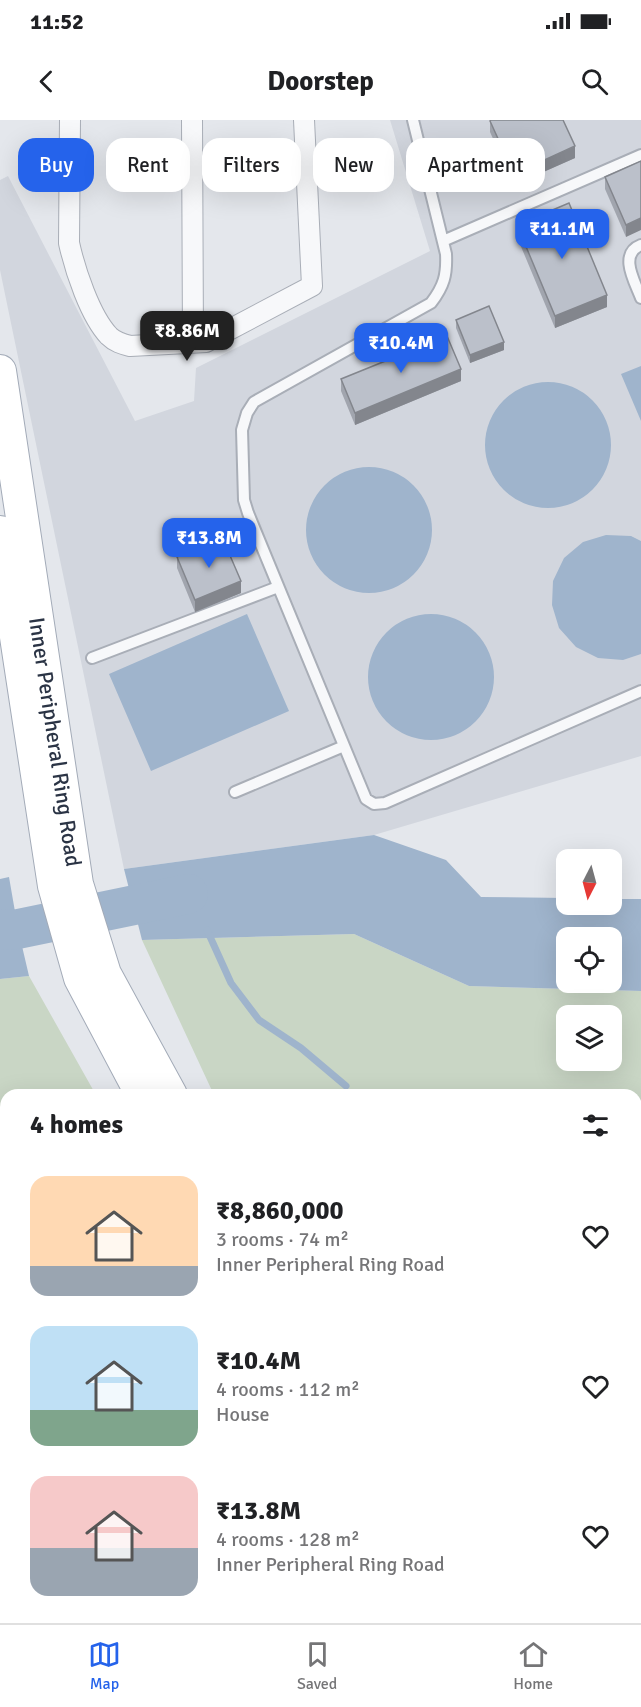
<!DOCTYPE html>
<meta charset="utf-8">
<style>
body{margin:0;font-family:Signika,sans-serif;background:#f2f2f2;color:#202124;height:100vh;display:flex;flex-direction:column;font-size:22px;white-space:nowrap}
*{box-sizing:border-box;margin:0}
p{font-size:20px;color:#757577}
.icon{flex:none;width:33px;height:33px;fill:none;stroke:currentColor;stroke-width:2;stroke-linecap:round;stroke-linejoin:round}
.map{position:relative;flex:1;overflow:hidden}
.panel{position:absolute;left:0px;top:969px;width:642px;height:534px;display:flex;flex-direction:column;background:#fff;border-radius:18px 18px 0 0;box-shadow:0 6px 24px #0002}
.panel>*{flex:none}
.guide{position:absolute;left:18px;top:18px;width:606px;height:54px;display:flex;gap:12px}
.needle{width:39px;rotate:186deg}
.buttons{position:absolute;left:556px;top:729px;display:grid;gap:12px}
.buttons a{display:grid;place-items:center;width:66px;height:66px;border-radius:12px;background:#fff;box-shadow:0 6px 24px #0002;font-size:30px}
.price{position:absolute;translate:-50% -51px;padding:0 14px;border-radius:12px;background:#2563eb;color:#fff;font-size:20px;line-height:39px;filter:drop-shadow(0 2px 3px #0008)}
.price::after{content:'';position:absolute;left:50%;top:36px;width:18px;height:14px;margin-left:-9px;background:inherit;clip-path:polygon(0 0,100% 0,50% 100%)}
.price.active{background:#222;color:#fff}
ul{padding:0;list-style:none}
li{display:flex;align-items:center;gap:18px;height:150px;padding:0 30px}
li span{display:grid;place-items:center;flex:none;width:168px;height:120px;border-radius:18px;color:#555}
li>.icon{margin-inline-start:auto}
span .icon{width:72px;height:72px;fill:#fffc;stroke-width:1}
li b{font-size:26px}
h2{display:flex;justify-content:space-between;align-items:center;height:72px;padding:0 30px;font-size:26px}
.pill{padding:0 21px;border-radius:18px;background:#fff;box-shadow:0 6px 24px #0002;font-size:21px;line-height:54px}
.pill.active{background:#2563eb;color:#fff}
.status{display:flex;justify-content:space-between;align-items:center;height:42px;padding:0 30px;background:#fff;direction:ltr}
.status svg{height:16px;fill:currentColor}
header{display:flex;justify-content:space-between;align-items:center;height:78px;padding:0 30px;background:#fff;font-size:27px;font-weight:800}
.tab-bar{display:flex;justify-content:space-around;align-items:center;height:84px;border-top:2px solid #e0e0e0;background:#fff;font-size:16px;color:#757577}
.tab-bar a{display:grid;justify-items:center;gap:3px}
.tab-bar .active{color:#2563eb}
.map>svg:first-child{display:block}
.built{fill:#d2d6de}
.green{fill:#c9d6c5;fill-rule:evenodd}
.water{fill:#9fb4cc;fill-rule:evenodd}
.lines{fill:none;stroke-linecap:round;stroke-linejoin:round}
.stream{stroke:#9fb4cc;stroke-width:7}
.river{stroke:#9fb4cc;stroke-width:40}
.service-casing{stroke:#a9aeb7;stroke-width:14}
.minor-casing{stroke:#a9aeb7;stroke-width:22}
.primary-casing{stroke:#a3abb8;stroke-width:34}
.service{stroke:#f7f8fa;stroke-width:10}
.minor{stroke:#f7f8fa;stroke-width:20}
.primary{stroke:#fff;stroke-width:32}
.wall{fill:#a1a5ae}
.shaded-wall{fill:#83868d}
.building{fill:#bbc0ca;stroke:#83868d;stroke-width:1.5}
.labels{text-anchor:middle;stroke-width:5;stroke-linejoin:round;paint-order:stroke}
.street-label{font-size:22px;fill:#2b3445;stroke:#f4f6f9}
</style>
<div class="status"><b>11:52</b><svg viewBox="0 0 49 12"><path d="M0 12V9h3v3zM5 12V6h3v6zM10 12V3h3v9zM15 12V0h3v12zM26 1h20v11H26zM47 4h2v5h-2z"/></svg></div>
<header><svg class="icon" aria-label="back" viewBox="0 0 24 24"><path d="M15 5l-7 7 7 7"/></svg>Doorstep<svg class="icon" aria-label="search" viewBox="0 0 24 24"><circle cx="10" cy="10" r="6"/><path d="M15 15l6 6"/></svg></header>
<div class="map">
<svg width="641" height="1503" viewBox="0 0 641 1503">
<rect width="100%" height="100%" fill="#e4e7ec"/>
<path class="built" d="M390,0H641V636L374,715L124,749L0,150V60L8,56L135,301L194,281L196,248L430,131Z"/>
<path class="green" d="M354,814L469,866L641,871V1241L636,1239V975H214L142,820ZM567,896H612V940H567Z
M29,856L96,975H6V1497H391L394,1503H0V859Z
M636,1490L641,1492V1503H593L592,1497H636Z"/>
<path class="water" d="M641,246V301L621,254Z
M485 325a63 63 0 1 1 126 0a63 63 0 1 1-126 0Z
M306 410a63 63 0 1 1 126 0a63 63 0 1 1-126 0Z
M606,415L631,416L641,421V534L623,540L598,538L576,527L559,508L552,485L553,461L564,438L583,422Z
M247,494L289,591L151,651L109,554Z
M368 557a63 63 0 1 1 126 0a63 63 0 1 1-126 0Z
M374,715L446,740L481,777L567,778V784H612V779H641V871L469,866L354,814L142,820L124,749ZM567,818H612V862H567Z
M9,757L18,809L29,856L0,859V759Z"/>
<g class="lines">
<path class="stream" d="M207,810L231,863L259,900L301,928L346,966"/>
<path class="river" d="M0,810L18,809L188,774"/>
<defs>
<path id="service" d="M413,0L446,134C447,155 444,166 431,183L254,282L247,293L242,310L244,380L248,393L366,679L374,684L385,683L641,571
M443,121L641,35
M641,125C618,134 635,162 641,178
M92,538L278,467
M235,672L344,626"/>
<path id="minor" d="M70,0L69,123C75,150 90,196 109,216C115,222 122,224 130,226L206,222L312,166L304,0
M192,0L193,222
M636,1291L641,1288
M566,1497L568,1503"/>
<g id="primary">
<path id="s1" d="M0,251L77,764L105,854L171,975"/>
<path d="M0,412L54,766L80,858L142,975"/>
<path d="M423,1497L426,1503"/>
<path d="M456,1497L459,1503"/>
</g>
</defs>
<use href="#service" class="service-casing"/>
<use href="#minor" class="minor-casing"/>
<use href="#primary" class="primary-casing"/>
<use href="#service" class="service"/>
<use href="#minor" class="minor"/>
<use href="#primary" class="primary"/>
</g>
<path class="wall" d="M490,1L575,38L514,65L490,12Z
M641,41L626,117L605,69V57Z
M517,105L607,187L555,208L517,117Z
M456,200L504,230L470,243L456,208Z
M341,259L461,261L355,305L341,271Z
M177,437L241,473L195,492L177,448Z"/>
<path class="shaded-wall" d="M575,26V38L514,65V54Z
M641,98V110L626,117V105Z
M607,175V187L555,208V196Z
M504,222V230L470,243V235Z
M461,249V261L355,305V293Z
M241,461V473L195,492V480Z"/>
<path class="building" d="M491,0H563L575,26L514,54L490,1Z
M641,41V98L626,105L605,57Z
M569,83L607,175L555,196L517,105Z
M489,186L504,222L470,235L456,200Z
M447,216L461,249L355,293L341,259Z
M222,417L241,461L195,480L177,437Z"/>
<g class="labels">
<g class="street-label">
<text dy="8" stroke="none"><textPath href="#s1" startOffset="375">Inner Peripheral Ring Road</textPath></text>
</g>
</g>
</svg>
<div class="buttons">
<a><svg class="needle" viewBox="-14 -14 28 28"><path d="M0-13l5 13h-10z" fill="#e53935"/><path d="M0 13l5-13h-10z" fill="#757577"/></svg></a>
<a><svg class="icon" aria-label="locate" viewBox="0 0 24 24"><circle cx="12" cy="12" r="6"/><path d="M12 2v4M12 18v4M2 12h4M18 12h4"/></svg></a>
<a><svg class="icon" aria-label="layers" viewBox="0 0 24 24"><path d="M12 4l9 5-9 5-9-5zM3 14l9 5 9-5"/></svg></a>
</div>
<b class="price" style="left:562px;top:140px">₹11.1M</b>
<b class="price active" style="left:187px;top:242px">₹8.86M</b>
<b class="price" style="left:401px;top:254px">₹10.4M</b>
<b class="price" style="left:209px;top:449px">₹13.8M</b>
<div class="guide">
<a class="pill active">Buy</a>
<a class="pill">Rent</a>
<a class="pill">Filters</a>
<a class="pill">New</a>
<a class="pill">Apartment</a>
</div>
<section class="panel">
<h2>4 homes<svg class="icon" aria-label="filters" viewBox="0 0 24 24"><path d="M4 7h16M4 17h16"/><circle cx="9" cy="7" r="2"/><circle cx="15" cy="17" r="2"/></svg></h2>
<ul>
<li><span style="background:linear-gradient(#ffd9b3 75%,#9aa5b1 0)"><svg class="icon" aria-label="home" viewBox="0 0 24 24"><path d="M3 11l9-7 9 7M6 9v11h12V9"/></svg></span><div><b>₹8,860,000</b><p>3 rooms · 74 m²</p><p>Inner Peripheral Ring Road</p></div><svg class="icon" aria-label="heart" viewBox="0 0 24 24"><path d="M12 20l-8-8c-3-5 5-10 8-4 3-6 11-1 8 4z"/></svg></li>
<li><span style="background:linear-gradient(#bfe0f5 70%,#7fa58c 0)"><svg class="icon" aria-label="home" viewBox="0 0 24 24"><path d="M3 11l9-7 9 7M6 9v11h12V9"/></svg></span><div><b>₹10.4M</b><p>4 rooms · 112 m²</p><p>House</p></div><svg class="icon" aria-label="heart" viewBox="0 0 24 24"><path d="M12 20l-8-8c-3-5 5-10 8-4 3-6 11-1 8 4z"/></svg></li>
<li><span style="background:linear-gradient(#f6c9c9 60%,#9aa5b1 0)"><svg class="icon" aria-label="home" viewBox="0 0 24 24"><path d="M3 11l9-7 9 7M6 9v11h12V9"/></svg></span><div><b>₹13.8M</b><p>4 rooms · 128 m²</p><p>Inner Peripheral Ring Road</p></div><svg class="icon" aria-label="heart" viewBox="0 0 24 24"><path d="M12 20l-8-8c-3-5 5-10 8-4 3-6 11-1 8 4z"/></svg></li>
</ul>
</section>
</div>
<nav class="tab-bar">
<a class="active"><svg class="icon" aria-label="map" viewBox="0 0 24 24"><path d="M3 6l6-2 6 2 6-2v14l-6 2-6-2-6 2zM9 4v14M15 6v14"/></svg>Map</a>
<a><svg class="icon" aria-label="saved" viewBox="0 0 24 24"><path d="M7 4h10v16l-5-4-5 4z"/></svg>Saved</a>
<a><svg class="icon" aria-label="home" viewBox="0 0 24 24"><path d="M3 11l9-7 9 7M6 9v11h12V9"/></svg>Home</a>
</nav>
